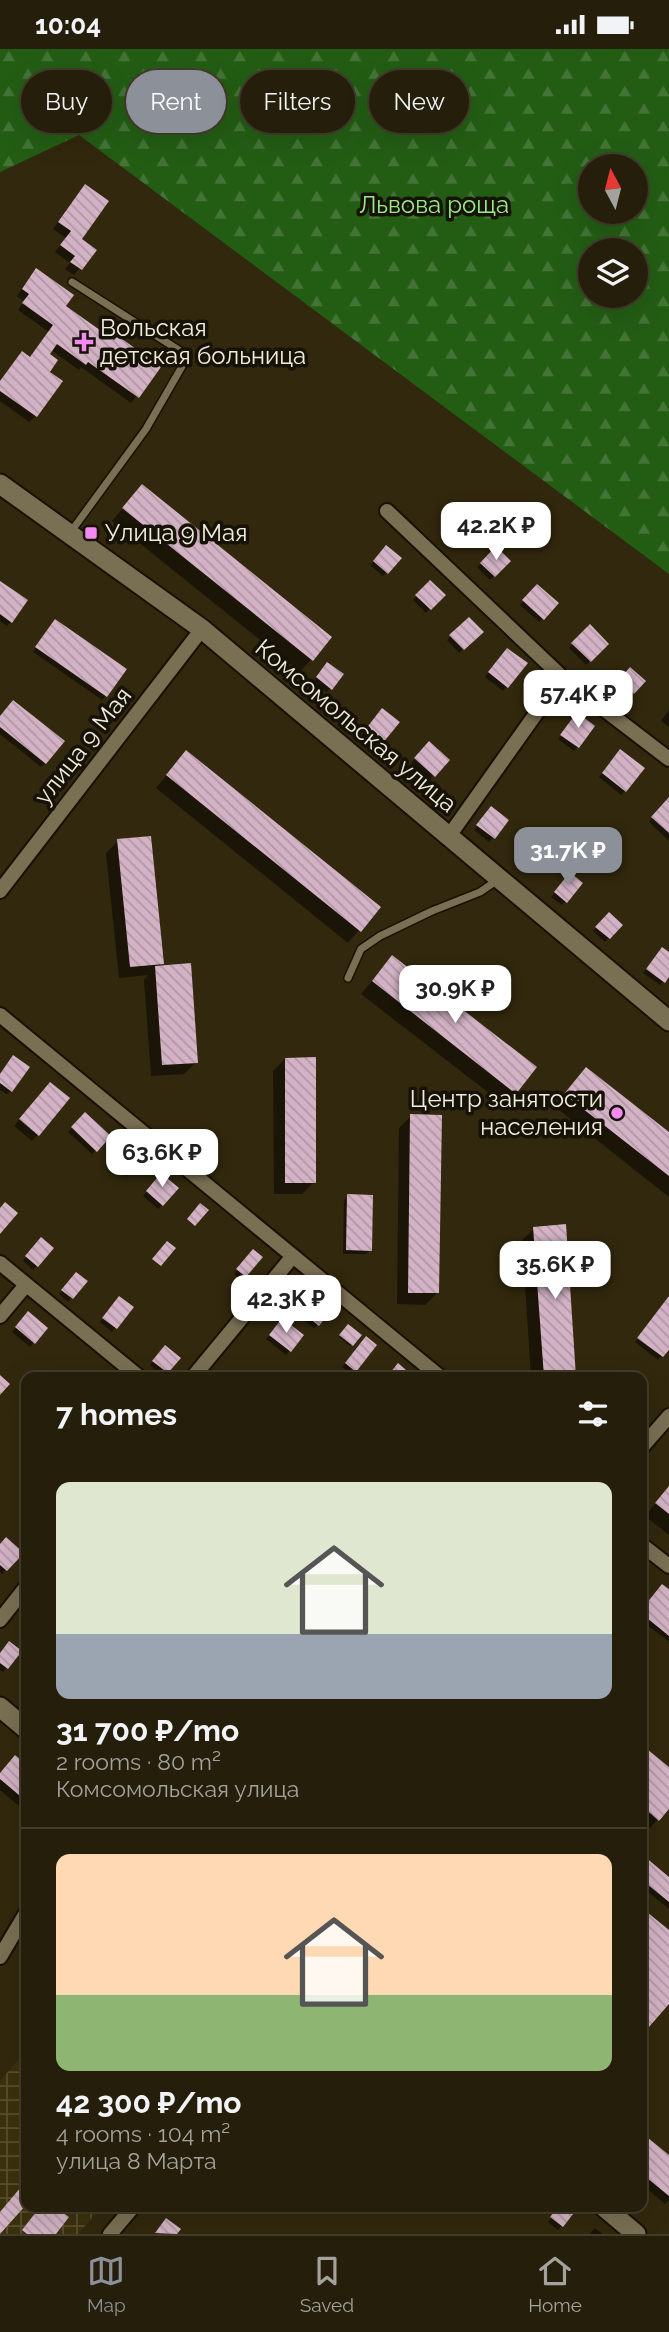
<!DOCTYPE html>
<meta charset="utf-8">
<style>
body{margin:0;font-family:Raleway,sans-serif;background:#2d2713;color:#f1f3f6;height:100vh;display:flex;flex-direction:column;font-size:26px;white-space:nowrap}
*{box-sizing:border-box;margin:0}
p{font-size:23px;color:#a3a29c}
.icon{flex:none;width:38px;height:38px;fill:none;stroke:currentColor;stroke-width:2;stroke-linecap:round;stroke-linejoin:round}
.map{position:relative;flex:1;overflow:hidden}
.sheet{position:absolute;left:21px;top:1323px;width:626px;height:840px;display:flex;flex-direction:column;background:#251e0a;border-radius:14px;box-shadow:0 7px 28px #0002,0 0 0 2px #423c2b}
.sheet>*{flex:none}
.hud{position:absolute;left:21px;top:21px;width:628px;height:63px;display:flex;gap:14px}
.needle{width:46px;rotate:353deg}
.buttons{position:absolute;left:578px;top:105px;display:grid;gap:14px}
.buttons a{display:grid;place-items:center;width:70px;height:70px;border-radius:50%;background:#251e0a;box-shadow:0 7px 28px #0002,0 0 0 2px #423c2b;font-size:35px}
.price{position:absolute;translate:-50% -60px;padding:0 16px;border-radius:14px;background:#fff;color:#222;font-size:23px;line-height:46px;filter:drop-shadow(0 2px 4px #0008)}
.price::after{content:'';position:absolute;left:50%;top:42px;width:21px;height:16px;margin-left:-10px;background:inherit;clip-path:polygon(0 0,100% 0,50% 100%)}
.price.on{background:#8c9099;color:#fff}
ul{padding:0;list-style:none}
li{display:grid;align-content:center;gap:14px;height:371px;padding:0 35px}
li+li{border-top:2px solid #423c2b}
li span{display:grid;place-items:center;height:217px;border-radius:14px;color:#555}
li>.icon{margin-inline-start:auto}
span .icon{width:126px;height:126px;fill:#fffc;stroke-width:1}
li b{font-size:30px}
h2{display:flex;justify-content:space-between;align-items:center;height:84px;padding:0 35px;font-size:30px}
.chip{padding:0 24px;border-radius:32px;background:#251e0a;box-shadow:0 7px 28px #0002,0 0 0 2px #423c2b;font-size:24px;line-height:63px}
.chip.on{background:#8c9099;color:#fff}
.status{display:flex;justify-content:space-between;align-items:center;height:49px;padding:0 35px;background:#251e0a;direction:ltr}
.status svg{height:19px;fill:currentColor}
.dock{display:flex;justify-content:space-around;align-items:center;height:98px;border-top:2px solid #423c2b;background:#251e0a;font-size:19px;color:#a3a29c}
.dock a{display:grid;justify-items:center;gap:4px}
.dock .on{color:#8c9099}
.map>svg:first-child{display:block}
.industrial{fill:url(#industrial-grid)}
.forest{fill:url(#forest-firs);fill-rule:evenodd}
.shadow{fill:#0007}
.building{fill:url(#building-back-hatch)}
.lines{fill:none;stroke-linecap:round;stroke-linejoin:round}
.service-casing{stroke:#191100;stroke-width:10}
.minor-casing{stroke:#191100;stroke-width:18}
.tertiary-casing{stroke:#191100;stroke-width:23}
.secondary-casing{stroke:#191100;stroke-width:23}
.service{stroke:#796f53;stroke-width:7}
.minor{stroke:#796f53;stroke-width:14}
.tertiary{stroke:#796f53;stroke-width:19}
.secondary{stroke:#796f53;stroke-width:19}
.poi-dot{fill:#f489f1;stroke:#161207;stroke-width:2.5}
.labels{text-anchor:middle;stroke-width:7;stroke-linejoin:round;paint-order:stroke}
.park-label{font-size:24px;fill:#98eb85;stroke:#161207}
.poi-label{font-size:24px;fill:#f0ebdb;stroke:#161207;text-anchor:start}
.street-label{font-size:24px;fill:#f0ebdb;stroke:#161207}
</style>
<div class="status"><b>10:04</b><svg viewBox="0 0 49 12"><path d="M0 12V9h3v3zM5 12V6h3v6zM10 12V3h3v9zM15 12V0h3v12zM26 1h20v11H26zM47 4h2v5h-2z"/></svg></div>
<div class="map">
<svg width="669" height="2185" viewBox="0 0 669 2185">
<defs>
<pattern id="industrial-grid" width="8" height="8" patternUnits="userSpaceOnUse" patternTransform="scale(1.75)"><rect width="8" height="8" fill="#3c310d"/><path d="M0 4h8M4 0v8" fill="none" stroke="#584f30"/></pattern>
<pattern id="forest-firs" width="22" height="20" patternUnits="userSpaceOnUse" patternTransform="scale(1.75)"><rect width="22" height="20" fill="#235d14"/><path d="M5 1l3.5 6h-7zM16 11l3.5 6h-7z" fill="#437436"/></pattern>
<pattern id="building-back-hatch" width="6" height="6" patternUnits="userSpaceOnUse" patternTransform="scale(1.75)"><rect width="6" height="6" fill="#d2b2c4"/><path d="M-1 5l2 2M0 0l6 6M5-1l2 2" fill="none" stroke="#b097a4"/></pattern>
</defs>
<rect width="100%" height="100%" fill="#31280d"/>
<path class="industrial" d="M26,2002V2158H101L78,2185H0V2032Z"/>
<path class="forest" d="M0,0H669V525L79,86L0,123ZM590,117H635V163H590ZM590,201H635V247H590Z"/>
<path class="shadow" d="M79,143V190L94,201L74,226L65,220L70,214L55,203L66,189L53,180Z
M30,228L64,257L114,293L159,319L131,354L81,318L79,321L51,301L47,305V323L61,333L35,367L29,373L0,352V332L22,305L29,310L49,283L18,261L24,252L17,247Z
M142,437L330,588L300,623L112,472Z
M386,498L399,509L383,527L370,516Z
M496,500L508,512L490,531L477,518Z
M430,533L443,546L426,564L413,551Z
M0,534L11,573L7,577L0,572Z
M537,537L556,554L539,573L520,556Z
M469,570L481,583L459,604L447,591Z
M51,576L106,647L102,651L33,603Z
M590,577L607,595L586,616L569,599Z
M504,605L525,615L503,642L485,628Z
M324,619L331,639L327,643L313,633Z
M630,620L644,632L629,648L616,637Z
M669,661V678L661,672Z
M379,665L397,674L377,698L362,686Z
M0,668L45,714L41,718L0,685Z
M573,670L593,678L574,702L558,690Z
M429,695L447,711L430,730L411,714Z
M616,706L625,742L621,746L599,728Z
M175,716L378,858L348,894L156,739Z
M669,750V792L649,773Z
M488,763L507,772L489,793L474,781Z
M118,792L162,914L158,919L196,1013L184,1025L151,1027L144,931L148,926L119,929L106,804Z
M532,794L544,806L526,824L514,812Z
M570,826L581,835L562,856L551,848Z
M609,865L620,876L605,893L593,882Z
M658,904L669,905V925L660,936L643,924Z
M392,908L515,1043L503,1055L361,945Z
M285,1010L314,1133L302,1145H274L273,1022Z
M586,1020L669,1085V1148L554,1057Z
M0,1026L11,1042L7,1045L0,1041Z
M44,1041L68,1050L32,1092L14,1077Z
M85,1066L109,1087L92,1105L68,1083Z
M411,1067L437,1244L425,1256L397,1255L399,1079Z
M119,1099L141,1111L126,1128L107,1113Z
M158,1130L162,1156L158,1160L143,1147Z
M348,1147L370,1201L366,1205H343L344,1151Z
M565,1177L575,1328H531L522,1191L534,1180Z
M37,1195L52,1200L33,1221L23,1212Z
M249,1206L261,1209L241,1231L234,1225Z
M73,1229L85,1232L68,1253L59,1245Z
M302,1245L317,1276L314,1279L290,1261Z
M669,1248V1298L658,1311L635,1293Z
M115,1253V1279L112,1283L100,1273Z
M25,1268L46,1279L30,1298L12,1283Z
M279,1275L302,1287L286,1306L266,1290Z
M348,1277L360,1286L350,1297L339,1288Z
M362,1293L355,1321L351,1325L342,1318Z
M165,1299L178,1309L163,1327L150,1316Z
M669,1438V1486L645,1467Z
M0,1497L21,1504L2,1525L0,1523Z
M669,1542V1591L668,1592L642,1572V1562Z
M19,1603L3,1623L0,1621V1605Z
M642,1698L669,1721V1757L650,1779L642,1772Z
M15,1709L26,1718V1763L0,1741V1725Z
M644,1810L669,1831V1860L642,1838Z
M642,2086L669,2108V2151L665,2155L645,2138L642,2142Z
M560,2158H571L574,2160L558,2181L548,2173Z
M595,2179L603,2185H589Z"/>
<path class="building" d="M85,135L109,152L82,190L97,201L82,221L70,213L75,207L60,196L71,182L58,173Z
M36,219L74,246L66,257L114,291L118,287L161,318L139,349L88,313L86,316L57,295L50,305L58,311L50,323L63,332L37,368L0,342V332L22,302L30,308L53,276L22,254L29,245L22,240Z
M142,435L332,588L313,612L122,459Z
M386,496L402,509L388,525L373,512Z
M496,497L511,512L495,528L480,514Z
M430,531L446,546L431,561L415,546Z
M0,532L28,551L12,574L0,565Z
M537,535L559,554L544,571L522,551Z
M469,568L484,583L464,601L449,586Z
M55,570L127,620L107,648L35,598Z
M590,575L609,595L591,613L571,594Z
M507,599L528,614L508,639L488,623Z
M327,613L344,625L332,641L316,628Z
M630,618L646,632L634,645L618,632Z
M13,651L65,692L46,715L0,678V667Z
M382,659L400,673L382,695L365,681Z
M577,663L595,677L579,699L560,686Z
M429,692L450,711L435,728L414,709Z
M620,700L645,719L626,743L602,724Z
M186,701L381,858L361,883L166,726Z
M669,748V784L651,768Z
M491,757L509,771L495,790L476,776Z
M151,787L164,915L130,918L117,790Z
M532,792L546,806L531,821L516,807Z
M570,823L583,834L567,854L554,843Z
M609,863L623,876L610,890L595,878Z
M662,898L669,903V928L665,934L646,920Z
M392,906L537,1018L516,1045L372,932Z
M191,914L198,1014L162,1016L155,917Z
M13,1006L30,1018L12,1043L0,1034V1025Z
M316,1008V1134H285V1009Z
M586,1018L669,1083V1127L564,1045Z
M50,1033L70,1049L39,1087L19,1070Z
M85,1063L111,1087L97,1103L71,1078Z
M410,1065L442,1066L439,1244H408Z
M122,1093L143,1110L131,1125L110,1108Z
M161,1124L179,1139L163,1157L146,1142Z
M347,1145L373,1146L372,1202L346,1201Z
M5,1153L18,1164L0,1185V1159Z
M200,1154L209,1161L195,1177L187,1170Z
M566,1175L576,1328H544L533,1178Z
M41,1188L54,1199L38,1218L25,1207Z
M167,1192L176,1199L161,1217L152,1210Z
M253,1200L263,1208L246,1228L236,1220Z
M76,1223L88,1232L73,1250L61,1241Z
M306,1239L332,1260L319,1277L293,1256Z
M119,1247L134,1258L117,1280L102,1269Z
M669,1247V1301L663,1308L637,1289Z
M28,1262L48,1279L35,1295L15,1278Z
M282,1269L304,1286L291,1303L269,1286Z
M348,1275L362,1286L353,1297L339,1286Z
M366,1287L377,1296L356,1323L345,1314Z
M165,1296L181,1309L168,1324L152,1312Z
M398,1314L413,1327L412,1328H387Z
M0,1326L10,1335L0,1346Z
M669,1437V1465L655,1454Z
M6,1488L24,1504L7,1522L0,1516V1495Z
M662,1535L669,1540V1587L642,1565V1560Z
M9,1592L22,1602L8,1620L0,1614V1604Z
M642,1696L669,1718V1760L659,1772L642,1757Z
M15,1706L26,1715V1752L0,1730V1724Z
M644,1807L669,1828V1853L642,1831Z
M642,1859L669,1881V1955L642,1986Z
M642,2084L669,2106V2147L642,2125Z
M26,2132V2156L0,2185V2163Z
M40,2158H55L69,2168L56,2185H27L22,2181Z
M558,2158H574L577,2160L563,2178L550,2168Z
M166,2169L181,2180L177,2185L155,2184Z"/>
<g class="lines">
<defs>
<path id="service" d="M70,484L146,380L188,307L72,233
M348,929L361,900L380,887L432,862L480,843L499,830"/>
<path id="minor" d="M387,462L562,628L669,710
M449,787L562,628
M0,842L202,580
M0,966L440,1328
M0,1214L139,1328
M0,1267L26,1236
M193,1328L293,1207
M642,1398L669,1367
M642,1496L669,1517
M0,1571L26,1538
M0,1908L26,1864
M110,2185L133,2158"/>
<path id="tertiary" d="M0,1658L26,1680
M604,2158L636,2185"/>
<path id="secondary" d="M0,435L202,580L669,972"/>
</defs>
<use href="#service" class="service-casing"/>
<use href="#minor" class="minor-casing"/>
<use href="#tertiary" class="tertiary-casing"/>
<use href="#secondary" class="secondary-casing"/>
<use href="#service" class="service"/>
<use href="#minor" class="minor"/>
<use href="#tertiary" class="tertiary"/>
<use href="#secondary" class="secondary"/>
</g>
<g class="poi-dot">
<path d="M80.5 282.5h7v7h7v7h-7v7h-7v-7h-7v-7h7z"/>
<rect x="84" y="477" width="14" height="14" rx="3.5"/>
<circle cx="617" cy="1064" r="7"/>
</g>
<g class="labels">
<g class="park-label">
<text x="434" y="164">Львова роща</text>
</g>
<g class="poi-label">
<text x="100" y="287">Вольская<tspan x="100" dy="28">детская больница</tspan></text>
<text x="105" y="492">Улица 9 Мая</text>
<text x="603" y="1058" text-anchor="end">Центр занятости<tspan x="603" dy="28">населения</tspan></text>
</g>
<g class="street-label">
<text transform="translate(356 677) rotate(40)" y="8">Комсомольская улица</text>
<text transform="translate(83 697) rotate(-52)" y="8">улица 9 Мая</text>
</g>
</g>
</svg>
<div class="buttons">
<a><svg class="needle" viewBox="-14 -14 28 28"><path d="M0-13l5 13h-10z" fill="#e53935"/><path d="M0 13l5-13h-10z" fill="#a3a29c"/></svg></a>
<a><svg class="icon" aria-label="layers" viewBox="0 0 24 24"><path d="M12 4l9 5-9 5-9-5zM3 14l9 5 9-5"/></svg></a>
</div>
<b class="price" style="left:496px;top:513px">42.2K ₽</b>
<b class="price" style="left:578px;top:681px">57.4K ₽</b>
<b class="price on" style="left:568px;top:838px">31.7K ₽</b>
<b class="price" style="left:455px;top:976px">30.9K ₽</b>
<b class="price" style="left:162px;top:1140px">63.6K ₽</b>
<b class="price" style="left:555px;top:1252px">35.6K ₽</b>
<b class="price" style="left:286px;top:1286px">42.3K ₽</b>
<div class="hud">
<a class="chip">Buy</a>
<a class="chip on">Rent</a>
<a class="chip">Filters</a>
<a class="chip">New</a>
</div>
<section class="sheet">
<h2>7 homes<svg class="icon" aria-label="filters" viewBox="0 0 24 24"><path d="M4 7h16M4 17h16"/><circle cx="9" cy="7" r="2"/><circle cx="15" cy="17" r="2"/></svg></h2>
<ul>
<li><span style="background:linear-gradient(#dfe7d0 70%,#9aa5b1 0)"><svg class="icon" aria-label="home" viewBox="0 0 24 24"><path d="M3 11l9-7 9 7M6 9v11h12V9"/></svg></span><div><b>31 700 ₽/mo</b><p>2 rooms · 80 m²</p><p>Комсомольская улица</p></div></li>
<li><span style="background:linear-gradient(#ffd9b3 65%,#8fb573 0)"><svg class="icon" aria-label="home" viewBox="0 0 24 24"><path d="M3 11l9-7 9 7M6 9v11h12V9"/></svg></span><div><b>42 300 ₽/mo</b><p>4 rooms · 104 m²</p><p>улица 8 Марта</p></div></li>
</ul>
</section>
</div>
<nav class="dock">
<a class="on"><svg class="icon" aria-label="map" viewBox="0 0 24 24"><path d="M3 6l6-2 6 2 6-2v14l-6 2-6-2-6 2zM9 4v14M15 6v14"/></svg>Map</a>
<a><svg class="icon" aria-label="saved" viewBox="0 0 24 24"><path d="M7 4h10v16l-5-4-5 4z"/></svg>Saved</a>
<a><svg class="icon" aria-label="home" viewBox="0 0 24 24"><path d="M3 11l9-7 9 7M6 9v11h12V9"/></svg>Home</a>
</nav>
